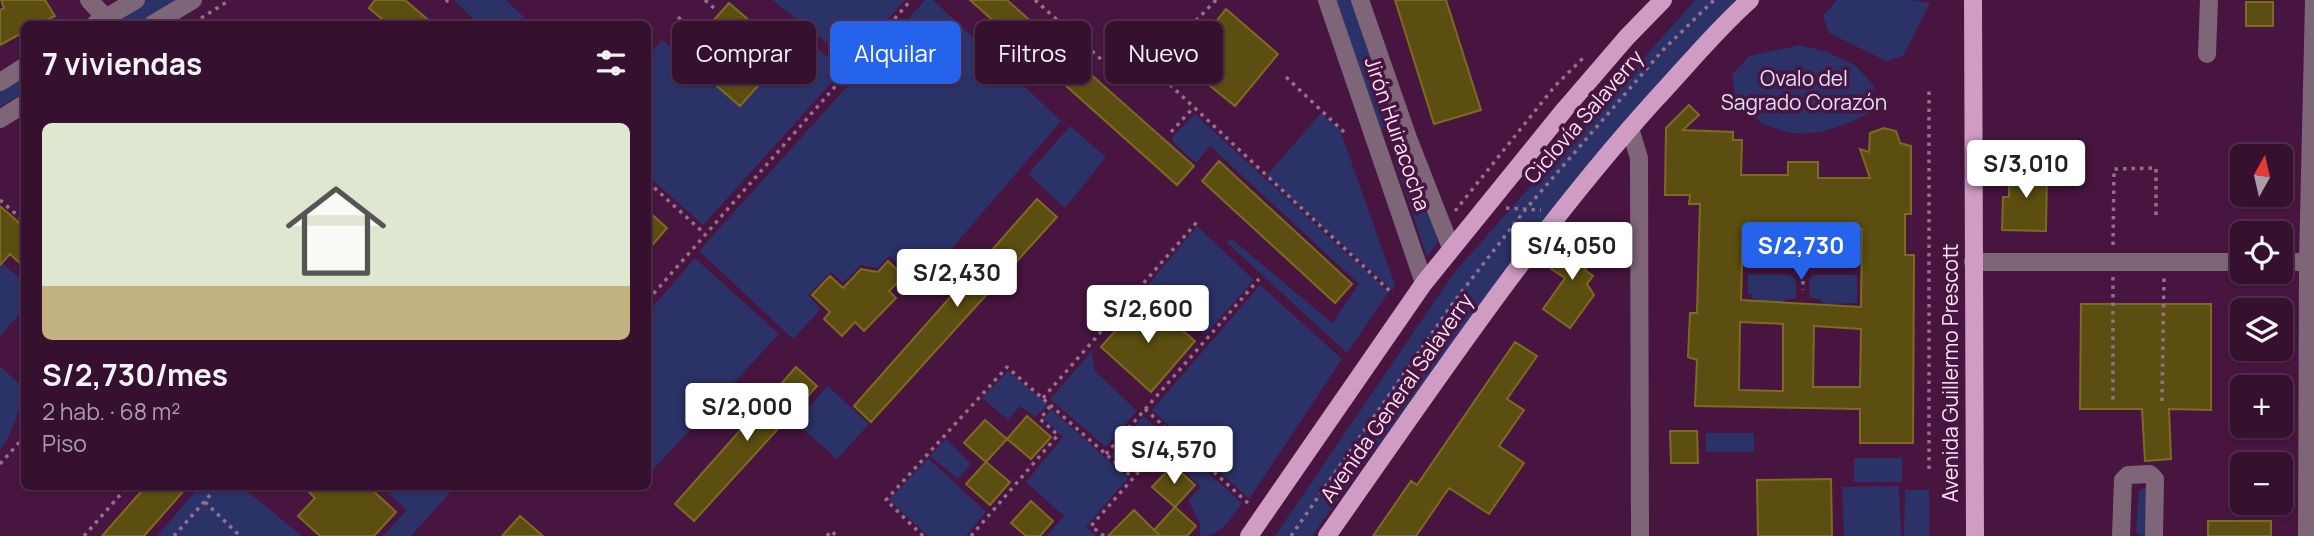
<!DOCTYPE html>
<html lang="es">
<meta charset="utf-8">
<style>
body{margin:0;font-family:Manrope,sans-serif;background:#401e3b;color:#f1f3f6;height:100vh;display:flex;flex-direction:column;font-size:26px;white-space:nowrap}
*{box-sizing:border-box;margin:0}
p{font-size:23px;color:#aa9daa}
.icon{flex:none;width:38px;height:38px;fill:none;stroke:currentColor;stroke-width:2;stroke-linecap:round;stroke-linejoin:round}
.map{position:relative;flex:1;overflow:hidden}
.drawer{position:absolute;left:21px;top:21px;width:630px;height:469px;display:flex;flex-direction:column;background:#35102f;border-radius:10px;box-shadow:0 2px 5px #0004,0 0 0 2px #4f304b}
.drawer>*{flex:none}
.guide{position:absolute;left:672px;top:21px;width:665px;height:63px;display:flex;gap:14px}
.needle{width:46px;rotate:8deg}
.fabs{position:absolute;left:2230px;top:144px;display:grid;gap:14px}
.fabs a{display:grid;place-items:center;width:63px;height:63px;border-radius:10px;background:#35102f;box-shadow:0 2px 5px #0004,0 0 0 2px #4f304b;font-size:35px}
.price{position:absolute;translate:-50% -60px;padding:0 16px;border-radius:7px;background:#fff;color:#222;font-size:23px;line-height:46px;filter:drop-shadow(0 2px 4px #0008)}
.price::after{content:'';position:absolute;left:50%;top:42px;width:21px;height:16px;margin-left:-10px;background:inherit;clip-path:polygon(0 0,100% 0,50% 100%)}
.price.selected{background:#2563eb;color:#fff}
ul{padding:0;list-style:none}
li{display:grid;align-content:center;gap:14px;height:371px;padding:0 21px}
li+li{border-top:2px solid #4f304b}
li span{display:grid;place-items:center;height:217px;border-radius:10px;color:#555}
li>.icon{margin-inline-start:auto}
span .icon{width:126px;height:126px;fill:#fffc;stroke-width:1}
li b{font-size:30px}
h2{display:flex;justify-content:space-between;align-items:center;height:84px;padding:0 21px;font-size:30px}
.tag{padding:0 24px;border-radius:10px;background:#35102f;box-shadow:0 2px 5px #0004,0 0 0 2px #4f304b;font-size:24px;line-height:63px}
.tag.selected{background:#2563eb;color:#fff}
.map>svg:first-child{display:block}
.green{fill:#2b3267}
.building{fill:#5c4e10;stroke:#7d6b21;stroke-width:2;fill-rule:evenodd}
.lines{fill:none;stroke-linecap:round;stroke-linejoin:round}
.path{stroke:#966f8f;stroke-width:3.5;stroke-dasharray:3.5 5;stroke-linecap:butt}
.minor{stroke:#7e6578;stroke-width:18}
.major{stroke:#d09cc3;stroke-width:18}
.labels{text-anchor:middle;stroke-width:7;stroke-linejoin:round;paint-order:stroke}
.park-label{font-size:21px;fill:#dde1f4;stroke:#47153f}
.street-label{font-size:21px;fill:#fce3f6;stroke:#47153f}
</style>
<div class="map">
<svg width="2314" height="536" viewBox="0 0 2314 536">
<rect width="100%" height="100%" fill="#47153f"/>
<path class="green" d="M147,0H179L138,24H107Z
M454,0H506L524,17L519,24H478Z
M772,0H905L850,61Z
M925,0H933L1061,121L923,282L889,256L877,268L861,265L843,283L831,272L808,295L821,309L793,339L699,251Z
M1335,0H1353L1397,127L1381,130Z
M1695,0H1741L1607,142L1486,297L1312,536H1275L1453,274Z
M1837,0H1911L1930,3L1903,56L1886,61L1829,33L1823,16Z
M801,36L844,69L703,225L648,176V56L662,40L740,106Z
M1800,45L1827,52L1855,65L1874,86L1872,112C1835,130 1801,144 1763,123C1752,117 1744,112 1738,102C1733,95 1734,84 1732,75L1749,56Z
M24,76V92L0,107V91Z
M1321,113L1340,130L1395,285L1392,290L1266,176Z
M1195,114L1389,292L1347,353L1226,242L1232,239L1332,323L1359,284L1210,146L1196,163L1173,142V136Z
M1070,126L1106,157L1065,208L1028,174Z
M1409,154L1438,242L1427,257L1394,159Z
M1197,226L1254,280L1205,335L1147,286Z
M1747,239L1796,240V257L1790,261H1747Z
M1858,239L1859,260L1815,261L1810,255V240Z
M695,258L779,334L648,475V312Z
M2,263L24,282V309L0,336V265Z
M1748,274L1791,275L1796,280V299H1786L1783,302L1752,299V294H1748Z
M1814,275H1857V303L1824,304L1820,299L1810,298L1809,278Z
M1260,285L1342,359L1249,499L1152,410Z
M1092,351L1094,370L1137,411L1106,447L1050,399Z
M0,366L23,387C19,411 15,430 0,450Z
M1008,371L1048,405L1035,417L1020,406L1008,420L982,398Z
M828,386L869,424L837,459L795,422Z
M1051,409L1128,478L1086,527L1097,536H1047L1064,516L1026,482L1063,437L1044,419Z
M1143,416L1166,435L1134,473L1111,455Z
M1706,433H1754V452H1706Z
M946,439L971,464L958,479L930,456Z
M1172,440L1242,503C1230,519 1222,536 1200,536V523L1188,500L1201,487L1165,451Z
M928,458L986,512L966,536H928L889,500Z
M1854,458H1902V482H1854Z
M200,486L242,487L302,536H157Z
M1899,486L1901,536H1844L1842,487Z
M381,487H455L411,536H383L407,510Z
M2144,488L2149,491L2147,534L2141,536L2136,532L2139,491Z
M1905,490H1929V536H1904Z"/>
<path class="building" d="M1,0H45L55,16L39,24H24V32L0,45V10L4,8Z
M375,0H405L433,24H388L369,8Z
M970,0H1007L1194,166L1177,185Z
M1395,0H1446L1481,110L1434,124Z
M2246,2H2273V26H2246Z
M729,3L787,53L740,106L682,56Z
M1226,9L1278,54L1235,106L1183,64Z
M1689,105L1699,115L1683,130L1733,132V140H1742L1741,175H1788V162H1818V178H1870L1860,149L1869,152L1870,133L1884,128L1896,131L1900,143L1911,146V214H1905V255H1914L1913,443H1860V409L1695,406L1697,360L1688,357L1690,313H1697L1700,204H1689L1690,195H1665L1666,128ZM1743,227L1862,229L1861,307L1741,300ZM1740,322L1783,324V391L1739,390ZM1814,326L1861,329L1860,387H1813Z
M1219,161L1352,284L1335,303L1202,181Z
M2009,167H2047L2046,231L2002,230L2003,197H2009Z
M1037,199L1057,217L871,422L854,406Z
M0,206L24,227V267L10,254L0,265Z
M648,211L667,228L648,250Z
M1575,235L1599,252L1585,270L1593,276L1587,284L1594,295L1570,328L1543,309L1565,278L1551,269Z
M888,261L904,276L889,291L896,298L864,331L855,322L842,336L824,319L830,312L812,295L830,276L843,288L861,269L878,272Z
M1144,298L1195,341L1151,392L1101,347Z
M2081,304H2211V410L2169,409L2171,459L2145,461L2142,409H2080Z
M1515,342L1537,356L1507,399L1524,410L1499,446L1524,463L1489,514L1449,488L1416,536H1373L1411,481L1417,485Z
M796,367L817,386L694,521L675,504Z
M1027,416L1051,437L1031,459L1007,439Z
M985,420L1007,439L986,462L964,443Z
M1670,431H1697L1698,463H1671Z
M986,462L1010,482L990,505L966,484Z
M1173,465L1195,485L1175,507L1152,487Z
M1831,479L1832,536H1758L1757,480Z
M146,486H188L144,536H102Z
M303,486H368L396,512L374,536H320L298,516L315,498Z
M1031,501L1053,521L1040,536H1026L1011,523Z
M1175,507L1196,526L1187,536H1161L1154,530Z
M1134,510L1154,530L1161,536H1108Z
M520,516L543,536H502Z
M2208,521H2271V536H2208Z"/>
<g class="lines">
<path class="path" d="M705,0L715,9
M1035,0L1102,60
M1216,0L1151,67L1393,294
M446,2L448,0
M678,17L694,32
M201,18L230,0
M1286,77L1344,132
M1171,132L1193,108
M648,182L705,234
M0,200L24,221
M1506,208L1541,210
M1455,211L1555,86L1585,56
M1803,230V290
M2113,245L2114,169L2156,168V216
M1753,265H1844
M2113,277V403
M648,300L911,0
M1043,398L1197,222
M2162,401L2164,277
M1145,409L1249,504
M1106,454L1259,279
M0,464L24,437
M1929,469V88
M205,502L240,536
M84,536L128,486
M174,536L218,486
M827,536L831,531L837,536
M923,536L886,500L1007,367L1133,478
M971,536L1058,435L1040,419L1051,405
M1104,536L1091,526L1172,434
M1291,536L1453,303L1525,210L1663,50L1714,0"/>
<path class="minor" d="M89,0L106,18
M1327,0L1424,283
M1360,0L1408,138L1451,248
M95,24L136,0
M153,24L193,0
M2207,54L2209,0
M0,82L24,67
M0,119L24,104
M1630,128L1639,158L1640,536
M1973,262H2242
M2280,262H2314
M2121,536L2123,480L2128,475L2150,474L2155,479L2154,536
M2307,536L2308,262L2314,0"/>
<path class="major" d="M1973,0L1975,536
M1249,536L1424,283L1565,109L1627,37L1663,0
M1327,536C1432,387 1533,235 1655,100C1686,67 1716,30 1750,0"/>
</g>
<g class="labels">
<g class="park-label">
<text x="1804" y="86">Ovalo del<tspan x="1804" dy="24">Sagrado Corazón</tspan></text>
</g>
<g class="street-label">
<text transform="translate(1584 117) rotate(-49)" y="7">Ciclovía Salaverry</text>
<text transform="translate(1397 134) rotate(71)" y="7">Jirón Huiracocha</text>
<text transform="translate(1951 373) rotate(-90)" y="7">Avenida Guillermo Prescott</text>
<text transform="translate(1397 398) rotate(-55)" y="7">Avenida General Salaverry</text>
</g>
</g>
</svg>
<div class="fabs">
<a><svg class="needle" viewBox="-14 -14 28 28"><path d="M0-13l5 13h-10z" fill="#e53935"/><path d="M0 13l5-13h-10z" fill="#aa9daa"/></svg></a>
<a><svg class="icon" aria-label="locate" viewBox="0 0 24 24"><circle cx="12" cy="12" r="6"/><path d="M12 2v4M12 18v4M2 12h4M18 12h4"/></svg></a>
<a><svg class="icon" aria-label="layers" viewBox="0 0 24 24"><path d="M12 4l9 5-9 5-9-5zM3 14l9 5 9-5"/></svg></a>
<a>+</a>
<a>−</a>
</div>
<b class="price" style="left:2026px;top:200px">S/3,010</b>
<b class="price" style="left:1572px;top:282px">S/4,050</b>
<b class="price selected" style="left:1801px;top:282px">S/2,730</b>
<b class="price" style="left:957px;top:309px">S/2,430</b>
<b class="price" style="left:1148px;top:345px">S/2,600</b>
<b class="price" style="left:747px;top:443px">S/2,000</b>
<b class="price" style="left:1174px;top:486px">S/4,570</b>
<div class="guide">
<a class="tag">Comprar</a>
<a class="tag selected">Alquilar</a>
<a class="tag">Filtros</a>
<a class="tag">Nuevo</a>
</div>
<section class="drawer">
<h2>7 viviendas<svg class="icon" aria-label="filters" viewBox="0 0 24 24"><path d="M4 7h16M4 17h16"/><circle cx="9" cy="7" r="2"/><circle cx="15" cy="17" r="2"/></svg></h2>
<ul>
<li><span style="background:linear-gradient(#dfe7d0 75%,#c2b280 0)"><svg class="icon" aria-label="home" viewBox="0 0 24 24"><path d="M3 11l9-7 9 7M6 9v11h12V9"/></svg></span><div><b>S/2,730/mes</b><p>2 hab. · 68 m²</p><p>Piso</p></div></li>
</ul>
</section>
</div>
